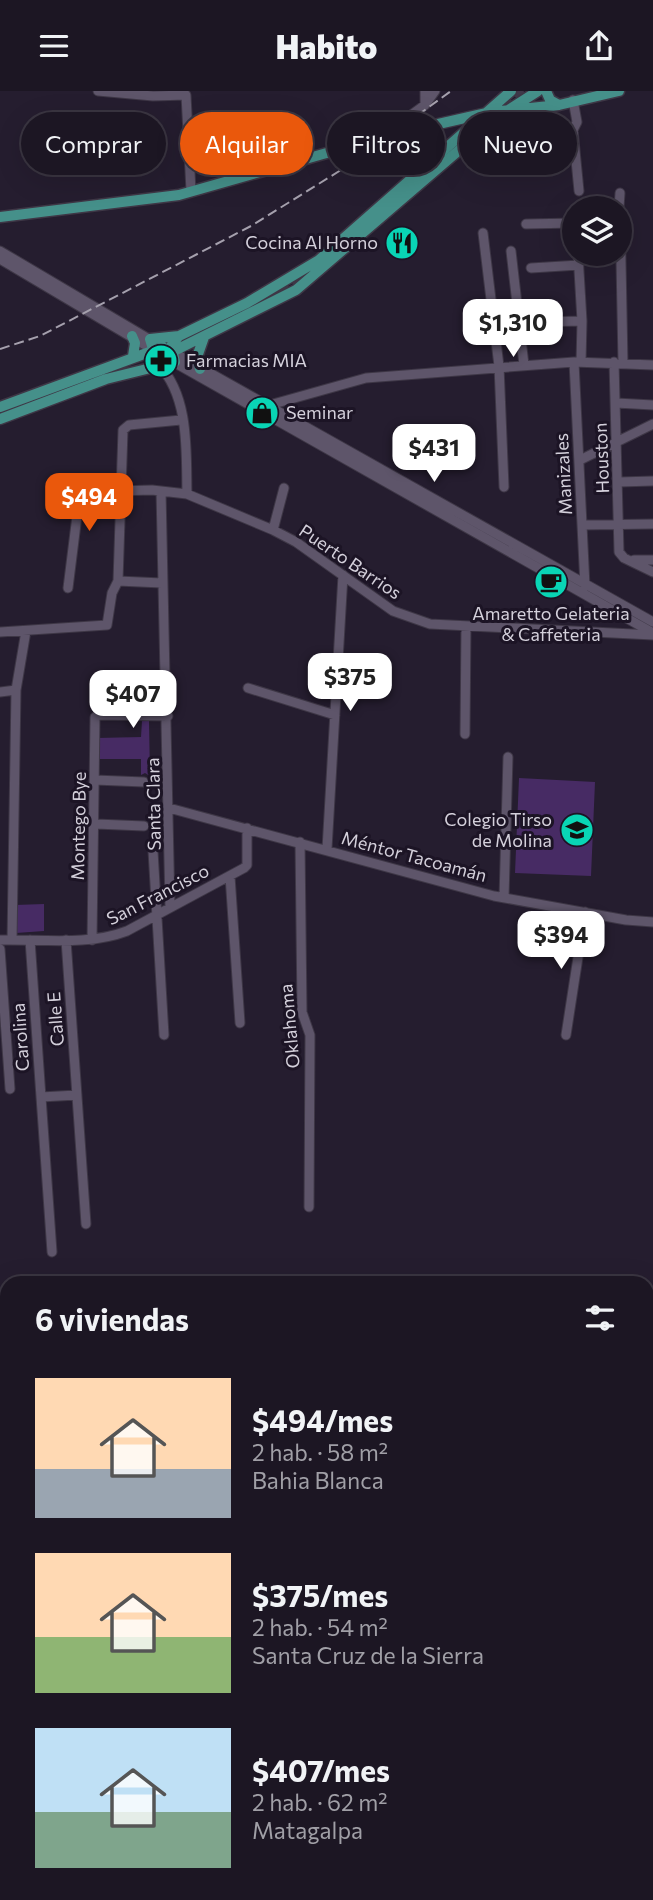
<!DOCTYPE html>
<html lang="es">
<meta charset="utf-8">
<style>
body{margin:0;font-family:Commissioner,sans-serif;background:#292330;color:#f1f3f6;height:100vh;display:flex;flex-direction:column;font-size:26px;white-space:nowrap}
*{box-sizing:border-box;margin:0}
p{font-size:23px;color:#a09fa6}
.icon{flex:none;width:38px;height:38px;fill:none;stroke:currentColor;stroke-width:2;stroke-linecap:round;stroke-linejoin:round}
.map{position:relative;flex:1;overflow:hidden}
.sheet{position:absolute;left:0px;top:1185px;width:654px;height:625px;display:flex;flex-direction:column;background:#1c1623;border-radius:21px 21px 0 0;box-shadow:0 7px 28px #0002,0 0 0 2px #3a3541}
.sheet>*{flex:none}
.hud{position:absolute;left:21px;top:21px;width:612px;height:63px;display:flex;gap:14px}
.buttons{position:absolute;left:562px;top:105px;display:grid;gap:14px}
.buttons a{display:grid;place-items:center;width:70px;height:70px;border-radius:50%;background:#1c1623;box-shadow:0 7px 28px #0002,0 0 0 2px #3a3541;font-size:35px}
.price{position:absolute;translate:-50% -60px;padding:0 16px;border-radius:14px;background:#fff;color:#222;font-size:23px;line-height:46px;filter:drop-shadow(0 2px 4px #0008)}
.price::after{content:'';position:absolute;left:50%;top:42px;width:21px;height:16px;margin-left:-10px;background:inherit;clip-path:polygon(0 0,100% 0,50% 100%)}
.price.active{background:#ea580c;color:#fff}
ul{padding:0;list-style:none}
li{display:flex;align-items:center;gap:21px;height:175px;padding:0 35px}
li span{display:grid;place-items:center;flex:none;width:196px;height:140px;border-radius:0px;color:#555}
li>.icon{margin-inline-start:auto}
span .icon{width:84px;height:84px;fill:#fffc;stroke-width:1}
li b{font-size:30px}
h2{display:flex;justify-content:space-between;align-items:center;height:84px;padding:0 35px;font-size:30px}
.pill{padding:0 24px;border-radius:32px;background:#1c1623;box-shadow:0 7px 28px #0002,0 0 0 2px #3a3541;font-size:24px;line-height:63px}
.pill.active{background:#ea580c;color:#fff}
header{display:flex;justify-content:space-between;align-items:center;height:91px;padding:0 35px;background:#1c1623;font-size:32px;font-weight:800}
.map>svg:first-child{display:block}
.green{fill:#472b64}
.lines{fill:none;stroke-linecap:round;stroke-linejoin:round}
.stream{stroke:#074339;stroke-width:2}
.major-tunnel{stroke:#3f3849;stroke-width:10;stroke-dasharray:10 5;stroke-linecap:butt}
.minor-casing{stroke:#3e3746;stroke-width:11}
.major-casing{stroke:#3e3746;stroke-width:13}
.minor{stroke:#5e556a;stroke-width:9}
.major{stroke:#45908a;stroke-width:10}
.rail{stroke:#a5a0ad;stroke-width:2;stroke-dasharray:10 5;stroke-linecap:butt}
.labels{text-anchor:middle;stroke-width:6;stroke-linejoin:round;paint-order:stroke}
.poi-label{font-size:18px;fill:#d4d0db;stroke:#1c1425;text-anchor:end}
.street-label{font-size:18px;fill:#d4d0db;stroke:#1c1425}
</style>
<header><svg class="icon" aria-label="menu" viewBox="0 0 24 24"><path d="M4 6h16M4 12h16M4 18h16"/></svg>Habito<svg class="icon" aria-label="share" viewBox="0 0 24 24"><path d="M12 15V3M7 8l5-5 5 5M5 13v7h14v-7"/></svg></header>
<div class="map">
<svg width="653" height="1809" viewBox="0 0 653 1809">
<rect width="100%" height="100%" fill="#251d2f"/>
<path class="green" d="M142,630H149L150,685L145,682L141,684V668H97V647L141,646Z
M519,687L595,691L591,785L515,782Z
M44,813V840L16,842L15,814Z"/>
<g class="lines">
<path class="stream" d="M0,1282L7,1285
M431,1809V1802"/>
<path class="major-tunnel" d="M505,17L524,0
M253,214L313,182"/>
<defs>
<path id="minor" d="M98,0L153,5L186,4L191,100
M573,9L577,31L573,39L579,100
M425,14L435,0
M381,46L425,14V0
M619,117L620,102
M620,120L623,272
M526,133L574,132
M483,142L499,275L504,396
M0,160L154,251
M511,160L524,274
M578,163L582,230L581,271
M0,168L155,260
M531,177L579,174
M538,231L582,230
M169,259L653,531
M170,269L653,542
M574,271L585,495
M614,271L619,461L624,467L653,481
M158,273C190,305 186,362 187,403
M616,312L653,314
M266,315L366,287L574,271L653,274
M580,369L653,333
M619,391L653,390
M161,400L170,817
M582,434L653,433
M273,439L284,397
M634,469H653
M118,490L162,492
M68,497L80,401L152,399L187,403L273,439L296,451L393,520L430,533L653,544
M0,541L107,534L112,502L118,490L123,339L129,334L181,329
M248,597L335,624
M0,601L16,599
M465,643L466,535
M95,689L144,691
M169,717L494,805L626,829L653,831
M96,733L144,735
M300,751L302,921L310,944L309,1116
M327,758L343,484
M153,760L164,944
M230,785L240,932
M504,807L508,666
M0,849C42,848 88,855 127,840L244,777L247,774V737
M12,849L16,599L26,540
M30,849L41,1006L77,1004
M66,849L86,1133
M92,849L95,626L98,624L168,625
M0,858L10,998
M566,944L585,821
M41,1006L52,1161
M0,1367L7,1370
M648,1425L653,1415
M0,1429L7,1418
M0,1565L7,1569
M0,1669L7,1673
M589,1809V1802"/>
<path id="major" d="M546,0L550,9L559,14
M0,126L179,104L390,44L491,21L559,14L619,0
M132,245L135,252L133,265
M153,258L150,248L179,245
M164,265L296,199L499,25L538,0
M200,278L197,266L204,246
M0,316L163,256
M0,328L106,288L175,271L171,255L179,245L247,212L319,169L511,0"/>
</defs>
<use href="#minor" class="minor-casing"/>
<use href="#major" class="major-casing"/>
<use href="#minor" class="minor"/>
<use href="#major" class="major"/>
<path class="rail" d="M0,258L40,245L251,135L349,74L451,0"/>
</g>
<defs>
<symbol id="restaurant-disc" viewBox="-11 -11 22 22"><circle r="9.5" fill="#09d5b5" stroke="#1c1425"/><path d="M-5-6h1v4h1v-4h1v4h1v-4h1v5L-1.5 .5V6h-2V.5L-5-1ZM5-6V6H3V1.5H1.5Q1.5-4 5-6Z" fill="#111"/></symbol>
<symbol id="pharmacy-disc" viewBox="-11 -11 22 22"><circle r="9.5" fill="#09d5b5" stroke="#1c1425"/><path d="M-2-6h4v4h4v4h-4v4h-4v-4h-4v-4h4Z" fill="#111"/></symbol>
<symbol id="shop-disc" viewBox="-11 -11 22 22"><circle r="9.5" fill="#09d5b5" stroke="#1c1425"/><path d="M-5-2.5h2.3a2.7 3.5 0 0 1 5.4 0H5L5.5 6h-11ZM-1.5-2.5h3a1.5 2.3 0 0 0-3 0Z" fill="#111"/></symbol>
<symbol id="cafe-disc" viewBox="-11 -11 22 22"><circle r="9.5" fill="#09d5b5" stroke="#1c1425"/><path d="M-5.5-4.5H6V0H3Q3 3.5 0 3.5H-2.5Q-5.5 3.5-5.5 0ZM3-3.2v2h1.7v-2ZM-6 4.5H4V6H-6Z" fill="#111"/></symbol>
<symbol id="university-disc" viewBox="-11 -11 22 22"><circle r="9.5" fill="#09d5b5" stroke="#1c1425"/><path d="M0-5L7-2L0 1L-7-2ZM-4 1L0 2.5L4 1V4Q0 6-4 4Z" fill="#111"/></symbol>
</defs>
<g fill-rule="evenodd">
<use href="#restaurant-disc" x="383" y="133" width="38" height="38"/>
<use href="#pharmacy-disc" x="142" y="251" width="38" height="38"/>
<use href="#shop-disc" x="243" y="303" width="38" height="38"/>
<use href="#cafe-disc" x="532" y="472" width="38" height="38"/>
<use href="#university-disc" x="558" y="720" width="38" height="38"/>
</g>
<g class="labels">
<g class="poi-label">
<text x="378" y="158">Cocina Al Horno</text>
<text x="186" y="276" text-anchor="start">Farmacias MIA</text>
<text x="286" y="328" text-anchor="start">Seminar</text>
<text x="551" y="529" text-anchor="middle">Amaretto Gelateria<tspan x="551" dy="21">&amp; Caffeteria</tspan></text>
<text x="552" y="735">Colegio Tirso<tspan x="552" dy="21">de Molina</tspan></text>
</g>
<g class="street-label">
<text transform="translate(602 367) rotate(-92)" y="6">Houston</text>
<text transform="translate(564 383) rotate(-93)" y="6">Manizales</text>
<text transform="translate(350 471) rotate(34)" y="6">Puerto Barrios</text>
<text transform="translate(154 713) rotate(-91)" y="6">Santa Clara</text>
<text transform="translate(79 735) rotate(-89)" y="6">Montego Bye</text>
<text transform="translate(414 766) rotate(15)" y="6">Méntor Tacoamán</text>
<text transform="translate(158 804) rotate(-27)" y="6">San Francisco</text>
<text transform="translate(56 928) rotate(-94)" y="6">Calle E</text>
<text transform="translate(290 935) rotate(-95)" y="6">Oklahoma</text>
<text transform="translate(21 946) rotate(-94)" y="6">Carolina</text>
</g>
</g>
</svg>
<div class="buttons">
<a><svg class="icon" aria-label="layers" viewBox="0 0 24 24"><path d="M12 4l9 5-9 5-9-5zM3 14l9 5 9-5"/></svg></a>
</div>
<b class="price" style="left:513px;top:268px">$1,310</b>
<b class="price" style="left:434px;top:393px">$431</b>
<b class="price active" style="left:89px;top:442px">$494</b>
<b class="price" style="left:350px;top:622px">$375</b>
<b class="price" style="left:133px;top:639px">$407</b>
<b class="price" style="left:561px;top:880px">$394</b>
<div class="hud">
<a class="pill">Comprar</a>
<a class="pill active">Alquilar</a>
<a class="pill">Filtros</a>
<a class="pill">Nuevo</a>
</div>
<section class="sheet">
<h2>6 viviendas<svg class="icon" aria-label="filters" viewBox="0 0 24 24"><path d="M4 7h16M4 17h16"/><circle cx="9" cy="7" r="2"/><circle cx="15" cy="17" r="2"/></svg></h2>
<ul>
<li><span style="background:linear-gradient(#ffd9b3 65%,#9aa5b1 0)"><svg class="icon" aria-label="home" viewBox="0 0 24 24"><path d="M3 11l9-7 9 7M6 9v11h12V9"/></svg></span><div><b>$494/mes</b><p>2 hab. · 58 m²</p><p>Bahia Blanca</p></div></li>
<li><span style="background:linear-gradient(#ffd9b3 60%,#8fb573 0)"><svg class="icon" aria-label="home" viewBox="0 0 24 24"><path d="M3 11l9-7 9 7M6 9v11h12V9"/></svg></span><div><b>$375/mes</b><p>2 hab. · 54 m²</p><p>Santa Cruz de la Sierra</p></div></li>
<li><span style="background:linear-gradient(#bfe0f5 60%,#7fa58c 0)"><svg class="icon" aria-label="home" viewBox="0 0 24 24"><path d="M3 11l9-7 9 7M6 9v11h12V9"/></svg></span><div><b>$407/mes</b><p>2 hab. · 62 m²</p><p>Matagalpa</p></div></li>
</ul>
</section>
</div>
